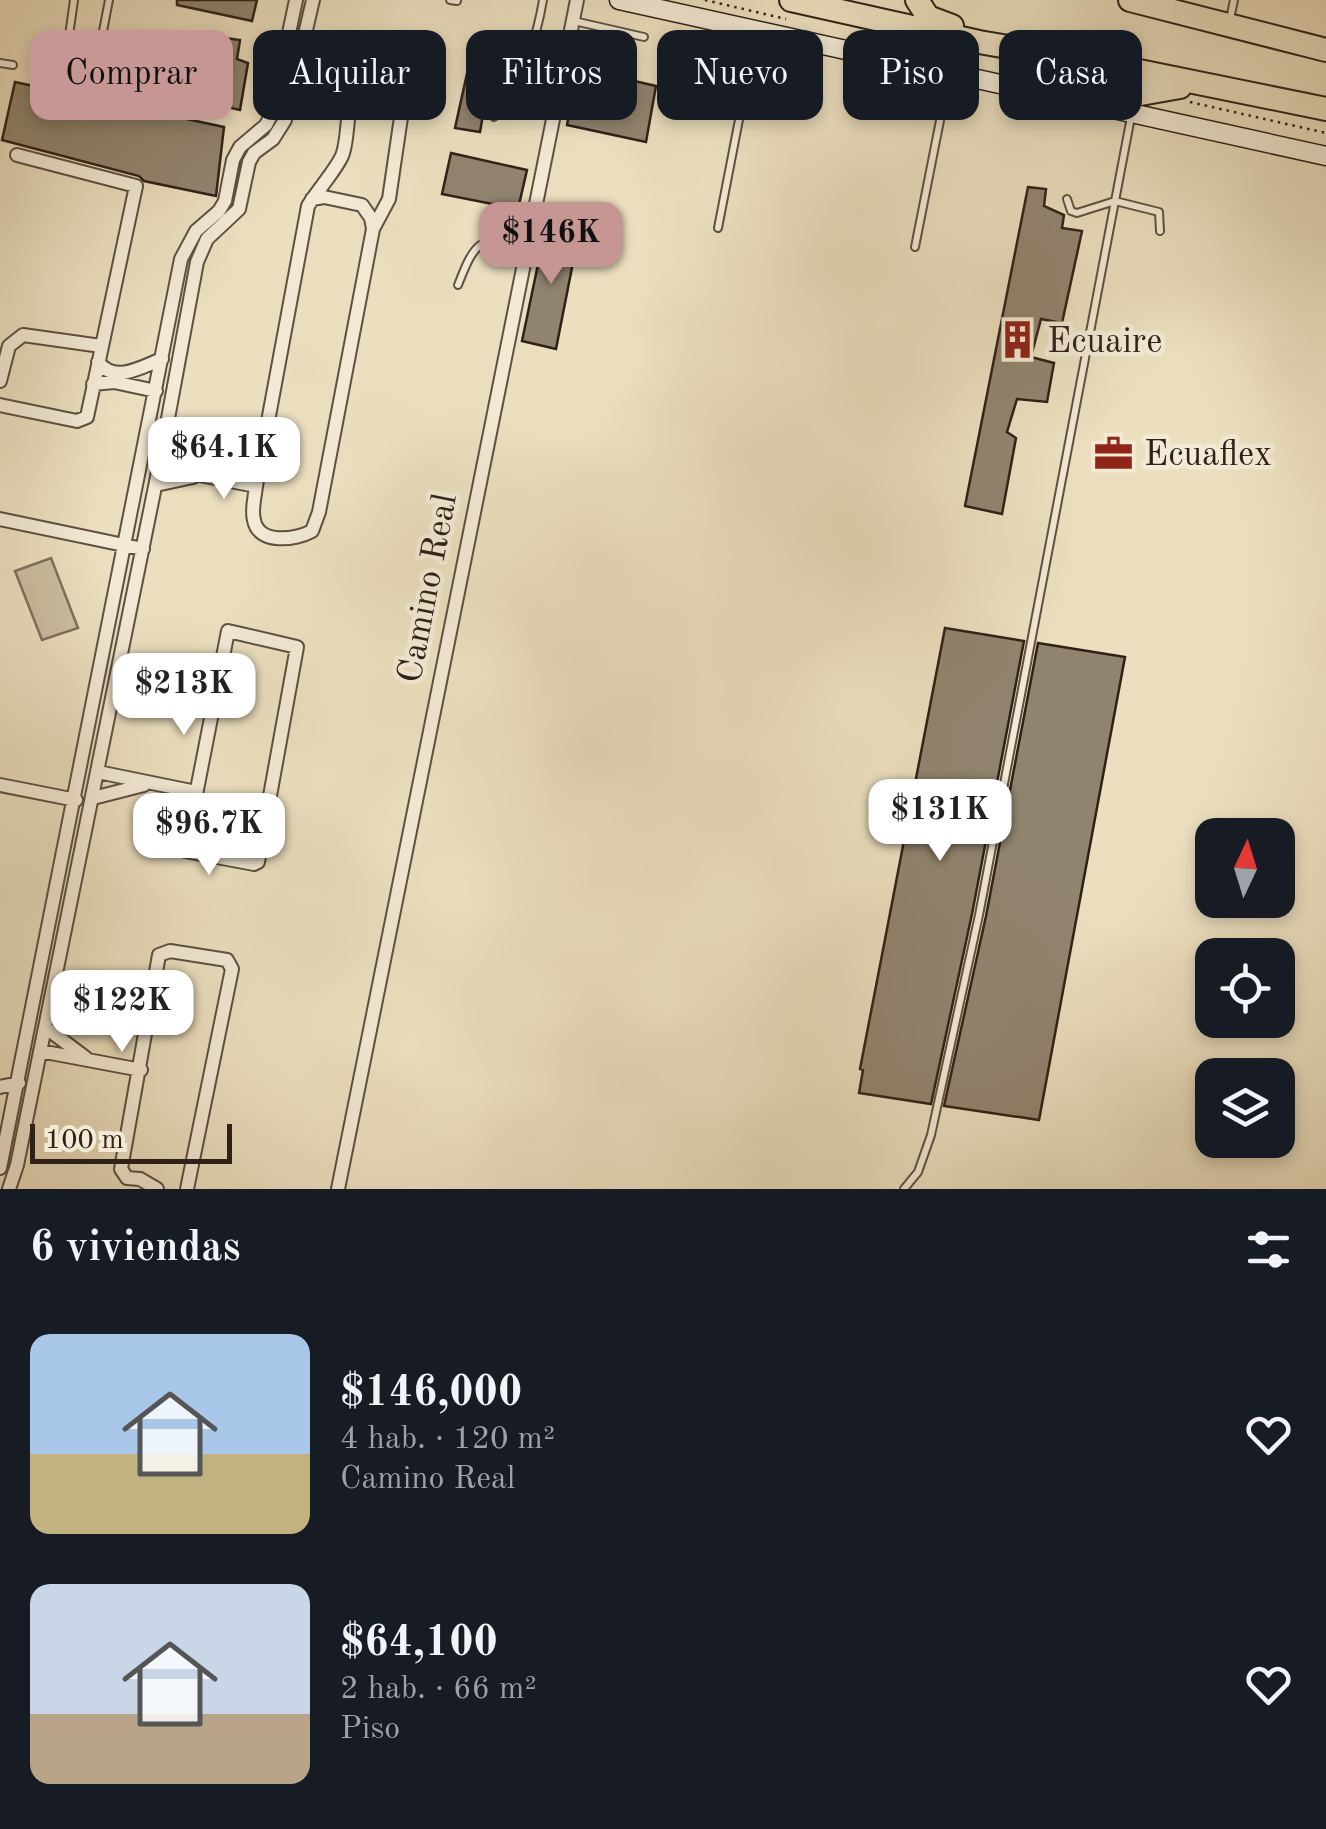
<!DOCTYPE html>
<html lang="es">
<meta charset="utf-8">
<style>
body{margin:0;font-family:"Old Standard TT",serif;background:#242831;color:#f1f3f6;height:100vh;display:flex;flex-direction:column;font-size:38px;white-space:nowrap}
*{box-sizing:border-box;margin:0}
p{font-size:32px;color:#9ea1a6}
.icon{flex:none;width:55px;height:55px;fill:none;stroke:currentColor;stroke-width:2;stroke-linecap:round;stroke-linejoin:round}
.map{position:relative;height:1189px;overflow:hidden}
.drawer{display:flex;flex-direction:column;background:#171b24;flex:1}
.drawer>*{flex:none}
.hud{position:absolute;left:30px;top:30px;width:1268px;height:90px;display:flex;gap:20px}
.needle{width:65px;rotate:4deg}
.controls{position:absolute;left:1195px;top:818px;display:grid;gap:20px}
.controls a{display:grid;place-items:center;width:100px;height:100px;border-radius:20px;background:#171b24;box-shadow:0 5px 15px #0003;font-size:50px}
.scale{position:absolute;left:30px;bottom:25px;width:202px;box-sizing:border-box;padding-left:10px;border:5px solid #2f2118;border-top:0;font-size:28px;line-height:35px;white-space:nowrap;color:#2f2118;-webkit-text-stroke:8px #f2ead5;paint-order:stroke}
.price{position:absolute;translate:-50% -85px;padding:0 22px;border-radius:20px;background:#fff;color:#222;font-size:32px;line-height:65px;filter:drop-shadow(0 2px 5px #0008)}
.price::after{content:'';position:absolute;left:50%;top:60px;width:30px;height:22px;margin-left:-15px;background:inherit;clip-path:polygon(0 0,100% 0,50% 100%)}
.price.active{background:#c59692;color:#111}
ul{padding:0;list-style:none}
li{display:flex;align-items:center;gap:30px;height:250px;padding:0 30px}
li span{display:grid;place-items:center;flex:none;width:280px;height:200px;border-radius:20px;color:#555}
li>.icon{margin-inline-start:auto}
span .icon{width:120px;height:120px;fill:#fffc;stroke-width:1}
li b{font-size:42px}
h2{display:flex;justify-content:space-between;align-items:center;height:120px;padding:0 30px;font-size:42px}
.pill{padding:0 35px;border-radius:20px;background:#171b24;box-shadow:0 5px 15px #0003;font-size:35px;line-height:90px}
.pill.active{background:#c59692;color:#111}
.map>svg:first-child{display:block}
.park{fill:#cbbfa3;stroke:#7d705e;stroke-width:2.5}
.building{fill:#91846f;stroke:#2f2118;stroke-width:2.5}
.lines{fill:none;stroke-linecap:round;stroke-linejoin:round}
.lane-casing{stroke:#5e5042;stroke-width:10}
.street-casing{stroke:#5e5042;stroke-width:16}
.secondary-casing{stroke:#2f2118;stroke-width:21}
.highway-casing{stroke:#2f2118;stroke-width:26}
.path{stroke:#2f2118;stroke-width:2.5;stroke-dasharray:2.5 5;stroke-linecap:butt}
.lane{stroke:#f2ead5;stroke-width:6}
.street{stroke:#f2ead5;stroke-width:12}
.secondary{stroke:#f2ead5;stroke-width:18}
.highway{stroke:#ebdfbf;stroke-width:22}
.labels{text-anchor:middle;stroke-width:9;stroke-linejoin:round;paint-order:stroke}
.poi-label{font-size:35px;fill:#2f2118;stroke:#f2ead5;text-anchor:start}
.street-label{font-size:35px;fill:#2f2118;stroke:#f2ead5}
</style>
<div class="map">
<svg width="1326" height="1189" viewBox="0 0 1326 1189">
<rect width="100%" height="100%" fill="#ebdfbf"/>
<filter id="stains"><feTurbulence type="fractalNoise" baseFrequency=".002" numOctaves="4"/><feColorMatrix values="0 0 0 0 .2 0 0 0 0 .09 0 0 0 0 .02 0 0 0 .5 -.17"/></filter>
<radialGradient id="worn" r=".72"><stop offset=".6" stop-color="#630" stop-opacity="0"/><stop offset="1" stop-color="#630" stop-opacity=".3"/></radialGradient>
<path class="park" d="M51,558L78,628L42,640L15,571Z"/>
<path class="building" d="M177,0H257L252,21L177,5Z
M190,33L240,40L237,59L248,63L240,110L158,91L167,38L186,41Z
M578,68L656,86L646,142L567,125Z
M468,69L490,74L480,132L455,128Z
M15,82L224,127L216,196L144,181L139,176L2,140Z
M451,153L527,170L518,209L442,194Z
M1028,187L1046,189L1044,206L1064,215L1062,228L1082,231L1062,323L1041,319L1031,357L1054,363L1047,402L1017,399L1007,432L1016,438L1002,514L965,506Z
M546,226L579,232L556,349L522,341Z
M945,628L1024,641L972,914L931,1104L859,1093L863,1070L860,1069Z
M1038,643L1125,657L1039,1120L944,1106L986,916Z"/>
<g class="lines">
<defs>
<path id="lane" d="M74,0L67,50L71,57L109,64
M450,0L457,1
M1230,19L1234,0
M574,21L644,37
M97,62L109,0
M0,63L13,65
M494,117C521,82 536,42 543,0
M1067,199L1071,211L1077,213L1115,201L1159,212L1160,231
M718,228L756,32
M915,247L949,75
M458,285C474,244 479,234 527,241
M904,1189L918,1172L931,1135L979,915L1131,117"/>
<path id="street" d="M312,199L324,197L362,205L371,218L373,229L319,512L312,531C296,540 258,545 254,520C251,510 255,497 256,486L308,206C316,192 340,165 343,153C350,131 344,102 361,86L396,88L404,97L389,199L373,229
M98,362C115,384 141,367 162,359
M0,381L9,346L23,335L101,346
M93,384L114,382L156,391
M0,405L77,421L87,417L136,186L17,155
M159,467L256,486
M156,485L193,477
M0,519L143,549
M228,631L297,647L258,862L254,864L185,851Z
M98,772L196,792
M0,785L76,800
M93,798L144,785
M45,1027L86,1058
M40,1051L141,1070
M0,1087L19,1083
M0,1168L181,259L196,231L219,211L225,201L233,160L240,147L266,125L272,113L296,0
M9,1189L17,1165L159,467L197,262L207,239L239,209L249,162L254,153L273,139L285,120L313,0
M157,1189L140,1179L127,1178L121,1169L159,955L170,951L227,960L232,969L187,1189
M338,1189L577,0"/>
<path id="secondary" d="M619,0L1326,156"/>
<path id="highway" d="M791,0L979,42L1100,63L1326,109
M917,0L928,17L952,26
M1130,0L1326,50
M1135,95L1180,87"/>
</defs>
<use href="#lane" class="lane-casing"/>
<use href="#street" class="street-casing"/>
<use href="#secondary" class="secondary-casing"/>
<use href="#highway" class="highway-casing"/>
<path class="path" d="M705,0L786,19
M1004,66L1099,83
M1190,102L1326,133"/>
<use href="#lane" class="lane"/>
<use href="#street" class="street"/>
<use href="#secondary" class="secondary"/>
<use href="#highway" class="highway"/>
</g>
<defs>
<symbol id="building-bare" viewBox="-9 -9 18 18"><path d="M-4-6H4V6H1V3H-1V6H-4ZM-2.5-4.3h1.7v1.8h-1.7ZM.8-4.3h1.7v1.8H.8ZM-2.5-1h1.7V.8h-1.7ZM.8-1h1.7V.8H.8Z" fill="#8f2418" stroke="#f2ead5" stroke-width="2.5" paint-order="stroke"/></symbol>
<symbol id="office-bare" viewBox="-9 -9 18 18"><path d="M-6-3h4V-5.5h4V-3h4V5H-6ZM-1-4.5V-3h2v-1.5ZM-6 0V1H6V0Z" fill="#8f2418" stroke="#f2ead5" stroke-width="2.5" paint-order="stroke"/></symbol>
</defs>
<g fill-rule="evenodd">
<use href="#building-bare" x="990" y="312" width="55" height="55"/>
<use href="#office-bare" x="1086" y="426" width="55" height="55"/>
</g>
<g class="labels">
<g class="poi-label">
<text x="1047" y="352">Ecuaire</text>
<text x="1144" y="465">Ecuaflex</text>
</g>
<g class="street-label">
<text transform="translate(426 588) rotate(-79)" y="12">Camino Real</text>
</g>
</g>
<rect width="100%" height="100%" filter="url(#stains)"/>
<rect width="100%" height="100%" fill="url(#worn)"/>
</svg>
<div class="controls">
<a><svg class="needle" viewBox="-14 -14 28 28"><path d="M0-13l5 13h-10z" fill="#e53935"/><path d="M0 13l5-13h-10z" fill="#9ea1a6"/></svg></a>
<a><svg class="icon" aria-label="locate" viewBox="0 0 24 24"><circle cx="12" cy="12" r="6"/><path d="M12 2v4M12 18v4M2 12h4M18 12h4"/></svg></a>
<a><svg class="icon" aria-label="layers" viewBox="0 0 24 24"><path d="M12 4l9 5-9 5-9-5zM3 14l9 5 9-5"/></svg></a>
</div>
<div class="scale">100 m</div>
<b class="price active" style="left:551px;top:287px">$146K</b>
<b class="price" style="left:224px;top:502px">$64.1K</b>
<b class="price" style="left:184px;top:738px">$213K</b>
<b class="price" style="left:940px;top:864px">$131K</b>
<b class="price" style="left:209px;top:878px">$96.7K</b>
<b class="price" style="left:122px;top:1055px">$122K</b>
<div class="hud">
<a class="pill active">Comprar</a>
<a class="pill">Alquilar</a>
<a class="pill">Filtros</a>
<a class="pill">Nuevo</a>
<a class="pill">Piso</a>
<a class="pill">Casa</a>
</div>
</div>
<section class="drawer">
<h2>6 viviendas<svg class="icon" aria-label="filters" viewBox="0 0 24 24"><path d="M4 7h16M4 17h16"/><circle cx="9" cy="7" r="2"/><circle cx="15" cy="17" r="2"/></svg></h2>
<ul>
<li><span style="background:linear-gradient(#a9c7e8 60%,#c2b280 0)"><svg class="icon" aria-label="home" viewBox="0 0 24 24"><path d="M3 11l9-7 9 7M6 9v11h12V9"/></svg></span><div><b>$146,000</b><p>4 hab. · 120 m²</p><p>Camino Real</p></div><svg class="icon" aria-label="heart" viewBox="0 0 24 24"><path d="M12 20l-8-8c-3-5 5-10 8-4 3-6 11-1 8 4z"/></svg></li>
<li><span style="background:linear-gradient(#c9d6e8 65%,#b9a48a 0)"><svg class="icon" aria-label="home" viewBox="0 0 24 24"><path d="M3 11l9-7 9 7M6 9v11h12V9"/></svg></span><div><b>$64,100</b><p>2 hab. · 66 m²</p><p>Piso</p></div><svg class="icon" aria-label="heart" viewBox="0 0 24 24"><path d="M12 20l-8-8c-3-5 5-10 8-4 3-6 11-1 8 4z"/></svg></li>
</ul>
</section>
